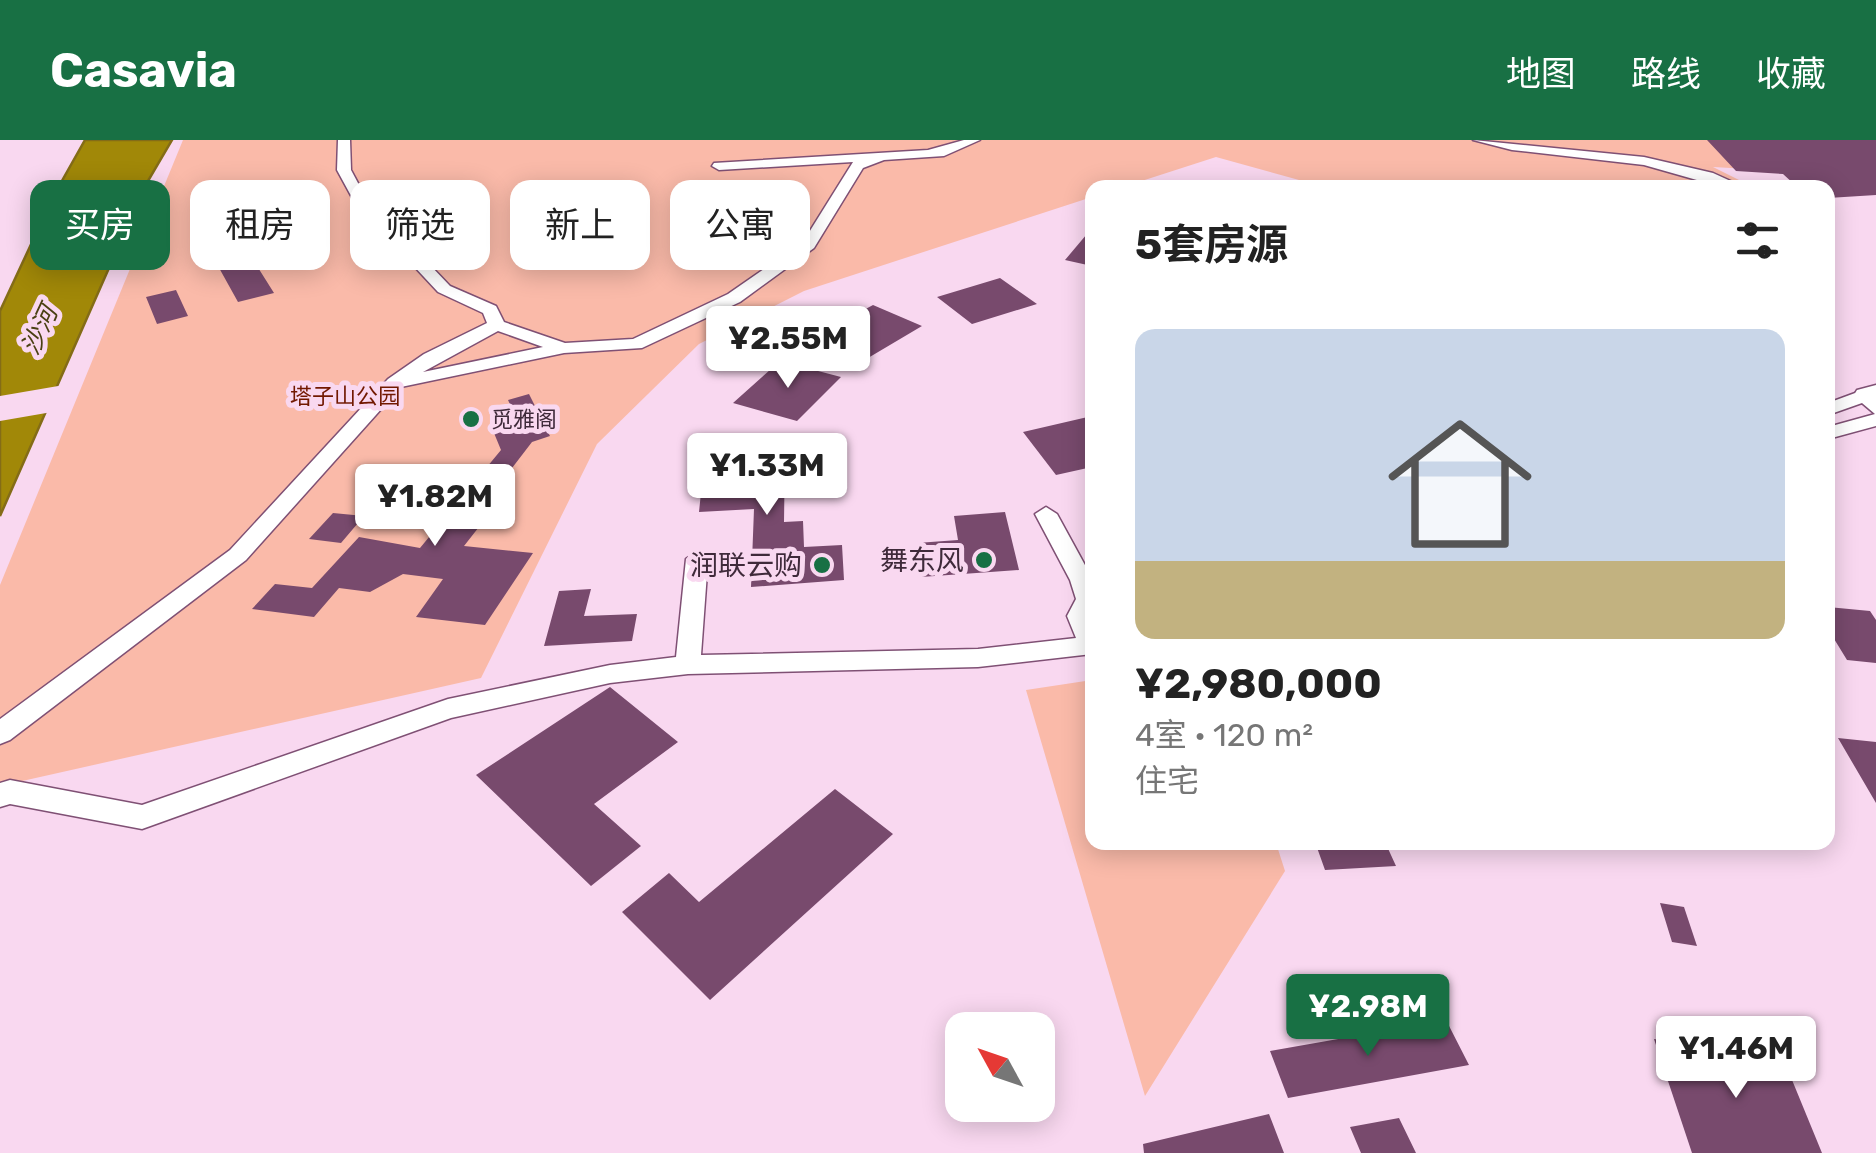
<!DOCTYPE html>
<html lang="zh">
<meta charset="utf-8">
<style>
body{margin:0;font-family:Rubik,"Noto Sans SC",sans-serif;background:#f2f2f2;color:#222;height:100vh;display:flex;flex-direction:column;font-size:38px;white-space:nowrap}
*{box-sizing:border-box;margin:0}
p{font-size:32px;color:#767676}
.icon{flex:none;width:55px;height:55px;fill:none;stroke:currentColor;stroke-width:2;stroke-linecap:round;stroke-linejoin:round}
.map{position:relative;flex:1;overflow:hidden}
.details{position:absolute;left:1085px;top:40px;width:750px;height:670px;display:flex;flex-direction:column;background:#fff;border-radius:20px;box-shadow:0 5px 25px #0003}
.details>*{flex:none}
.banner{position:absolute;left:30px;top:40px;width:905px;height:90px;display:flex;gap:20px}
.needle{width:65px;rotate:310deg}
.buttons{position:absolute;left:945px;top:872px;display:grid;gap:20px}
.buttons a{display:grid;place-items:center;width:110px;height:110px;border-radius:20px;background:#fff;box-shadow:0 5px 25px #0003;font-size:50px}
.price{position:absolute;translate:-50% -85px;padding:0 22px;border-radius:10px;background:#fff;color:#222;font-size:32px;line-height:65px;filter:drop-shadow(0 2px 5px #0008)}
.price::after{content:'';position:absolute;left:50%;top:60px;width:30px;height:22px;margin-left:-15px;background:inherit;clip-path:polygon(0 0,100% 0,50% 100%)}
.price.active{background:#187044;color:#fff}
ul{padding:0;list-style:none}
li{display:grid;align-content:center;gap:20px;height:530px;padding:0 50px}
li+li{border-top:2px solid #e0e0e0}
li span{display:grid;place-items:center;height:310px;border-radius:20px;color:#555}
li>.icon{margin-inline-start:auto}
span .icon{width:180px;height:180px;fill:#fffc;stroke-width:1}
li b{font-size:42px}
h2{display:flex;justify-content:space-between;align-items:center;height:120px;padding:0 50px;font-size:42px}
.chip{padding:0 35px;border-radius:20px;background:#fff;box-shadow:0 5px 25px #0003;font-size:35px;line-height:90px}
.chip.active{background:#187044;color:#fff}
header{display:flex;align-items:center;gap:60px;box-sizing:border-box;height:140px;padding:0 50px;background:#187044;color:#fff}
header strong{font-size:48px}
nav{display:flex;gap:55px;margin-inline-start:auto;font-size:35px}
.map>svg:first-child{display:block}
.green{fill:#fabaa9}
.water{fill:#a18808;stroke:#846c17;stroke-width:2.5}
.pier{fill:#f9d8f0}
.building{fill:#784a6d}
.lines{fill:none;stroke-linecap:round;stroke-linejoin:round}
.minor-casing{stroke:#7f5074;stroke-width:3}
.major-casing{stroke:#7f5074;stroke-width:3}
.minor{fill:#fff;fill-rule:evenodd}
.major{fill:#fff;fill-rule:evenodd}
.poi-dot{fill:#187044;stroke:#f9d8f0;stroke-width:4}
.labels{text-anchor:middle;stroke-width:10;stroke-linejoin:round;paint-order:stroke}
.far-park-label{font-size:22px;fill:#711800;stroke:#f9d8f0}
.far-poi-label{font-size:22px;fill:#3f2a3a;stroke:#f9d8f0;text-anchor:start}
.far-water-label{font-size:25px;font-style:italic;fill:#4a4013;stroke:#f9d8f0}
.poi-label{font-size:28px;fill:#3f2a3a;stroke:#f9d8f0;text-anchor:end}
</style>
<header>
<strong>Casavia</strong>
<nav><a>地图</a><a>路线</a><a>收藏</a></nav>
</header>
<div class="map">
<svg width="1876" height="1013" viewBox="0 0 1876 1013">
<rect width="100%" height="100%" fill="#f9d8f0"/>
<path class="green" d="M183,0H1765L1822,33L1713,27L1755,48H1328L1216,17L1123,47L1092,48V57L804,151L699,204L597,304L481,538L0,646V445Z
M1092,540V702L1276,703L1285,731L1145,956L1026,550Z"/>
<path class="water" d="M85,0H172L145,46L0,376V171L54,55Z"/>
<path class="pier" d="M64,245L52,272L0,281V256Z"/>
<path class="building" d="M1707,0H1876V55L1828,58V47L1795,45L1783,34L1736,31Z
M1092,88V126L1065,120Z
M252,118L274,153L238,162L218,126Z
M1000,138L1037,164L972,184L937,157Z
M176,150L188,176L157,184L146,157Z
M873,165L922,186L868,218L818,195Z
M780,221L841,237L797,281L733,263Z
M529,254L542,280L550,278L544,285L550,296L532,302L485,363L497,364L464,406L533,413L485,485L416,477L443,439L403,434L370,452L339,448L314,477L252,469L275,444L312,448L359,397L420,408L501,310L494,293L520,286L508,260Z
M1092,276V327L1056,335L1023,292Z
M785,309L784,382L803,381L804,407L842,405L844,440L751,447L754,369L699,372L705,314Z
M1005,372L1019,430L921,437L917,403L958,400L954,376Z
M333,373L364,376L341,403L309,399Z
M591,449L584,476L637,474L632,501L544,506L559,451Z
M1828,467L1870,471L1876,480V523L1847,520L1828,489Z
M610,547L678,602L594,664L641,706L591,746L476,635Z
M1838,598L1876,602V663Z
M835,649L893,694L710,860L622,772L669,733L699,762Z
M1315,702H1385L1396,726L1325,730Z
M1660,763L1684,767L1697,806L1672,802Z
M1446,880L1469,925L1288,958L1270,911Z
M1654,899L1783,918L1822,1013H1692Z
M1269,974L1284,1013H1144L1143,1004Z
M1399,978L1416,1013H1361L1350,987Z"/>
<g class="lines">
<defs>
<path id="minor" d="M338,0H350L351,30L366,58L450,146L496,166L504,182L565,203L633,199L728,154L803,102L853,22L719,30L712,26L714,23L928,10L964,0H980L944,16L884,20L863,28L814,108L740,162L642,208L564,213L401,247L246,420L10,600L0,604V579L230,410L388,239L424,214L487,183L483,173L438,152L355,63L337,30ZM498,191L543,207L423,232Z
M1473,0L1644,17L1713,33L1746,48H1725L1644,25L1512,10Z
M1866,249L1876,255V286L1828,299V287L1875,274L1862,263L1828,275V263Z
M1046,367L1057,374L1092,438V514L978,527L688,534L610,543L451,578L142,689L10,664L0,667V643L10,640L142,665L448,559L610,525L676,517L686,419L697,411L708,419L701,515L978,509L1076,498L1067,476L1076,459L1070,440L1035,374Z"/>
<path id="major" d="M1876,245V260L1866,262L1854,255L1857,250Z"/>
</defs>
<use href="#minor" class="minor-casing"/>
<use href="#major" class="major-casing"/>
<use href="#minor" class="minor"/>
<use href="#major" class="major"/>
</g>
<g class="poi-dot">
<circle cx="471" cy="279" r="10"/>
<circle cx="984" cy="420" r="10"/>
<circle cx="822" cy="425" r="10"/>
</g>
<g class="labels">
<g class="far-park-label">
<text x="345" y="264">塔子山公园</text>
</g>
<g class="far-poi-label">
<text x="491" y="287">觅雅阁</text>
</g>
<g class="far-water-label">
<text transform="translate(39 190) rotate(-65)" y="9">沙河</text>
</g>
<g class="poi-label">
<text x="964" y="430">舞东风</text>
<text x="802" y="435">润联云购</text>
</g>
</g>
</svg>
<div class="buttons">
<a><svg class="needle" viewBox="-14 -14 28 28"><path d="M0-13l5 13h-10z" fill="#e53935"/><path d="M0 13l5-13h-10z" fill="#767676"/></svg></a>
</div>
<b class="price" style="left:788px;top:251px">¥2.55M</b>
<b class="price" style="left:767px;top:378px">¥1.33M</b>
<b class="price" style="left:435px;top:409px">¥1.82M</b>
<b class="price active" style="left:1368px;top:919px">¥2.98M</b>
<b class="price" style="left:1736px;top:961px">¥1.46M</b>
<div class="banner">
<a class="chip active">买房</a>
<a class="chip">租房</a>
<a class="chip">筛选</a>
<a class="chip">新上</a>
<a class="chip">公寓</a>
</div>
<section class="details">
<h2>5套房源<svg class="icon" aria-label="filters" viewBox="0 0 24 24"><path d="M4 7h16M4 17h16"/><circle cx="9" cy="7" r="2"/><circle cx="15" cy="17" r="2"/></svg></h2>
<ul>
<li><span style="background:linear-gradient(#c9d6e8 75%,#c2b280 0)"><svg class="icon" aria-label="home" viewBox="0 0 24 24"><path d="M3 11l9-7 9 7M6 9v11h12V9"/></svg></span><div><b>¥2,980,000</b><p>4室 · 120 m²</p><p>住宅</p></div></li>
</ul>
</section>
</div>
